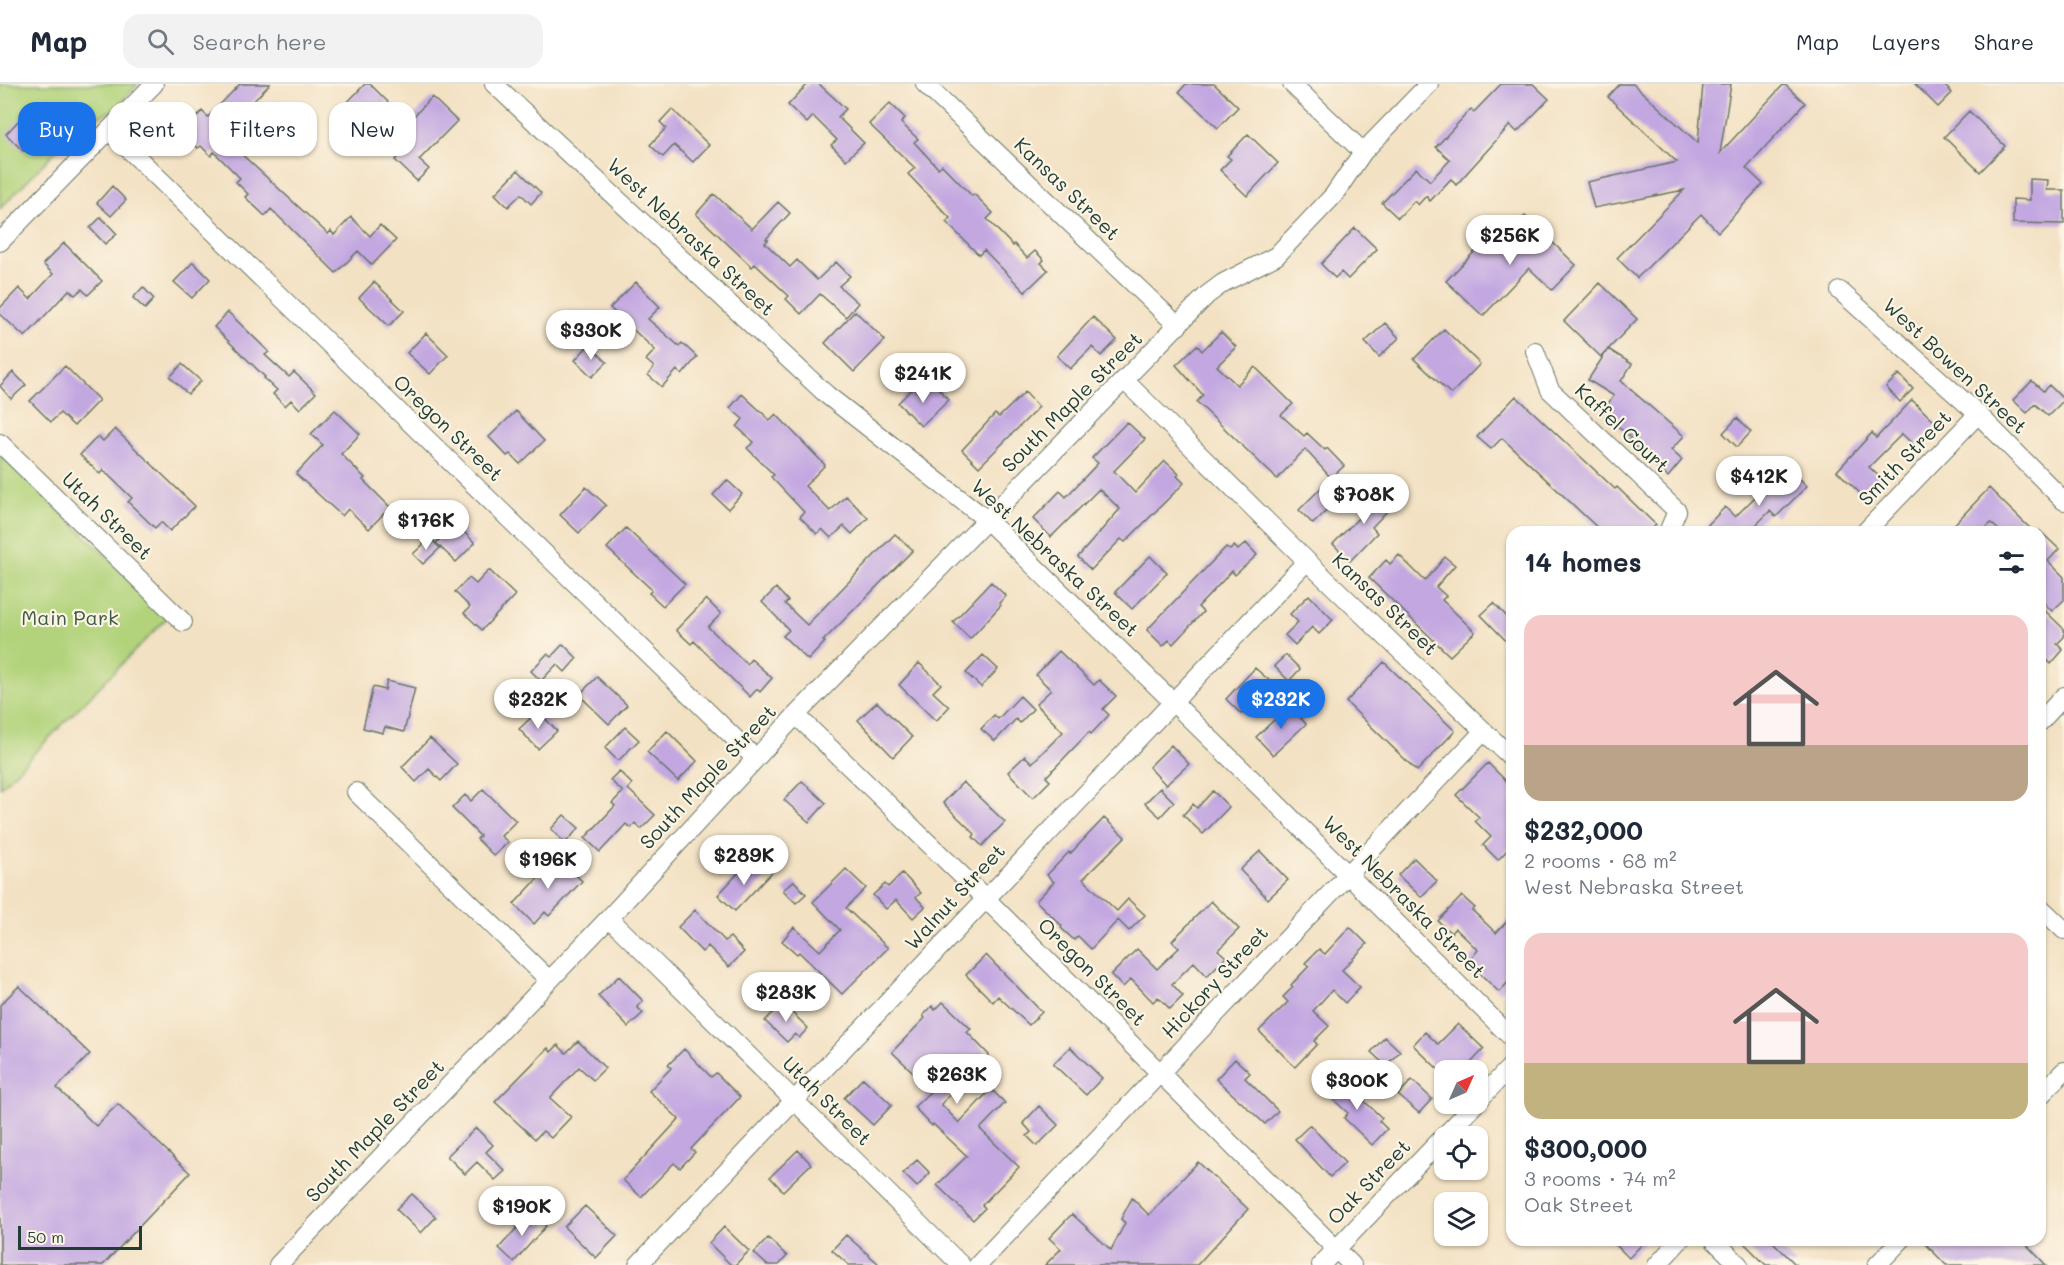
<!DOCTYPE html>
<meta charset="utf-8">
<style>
body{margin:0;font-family:Mali,sans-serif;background:#f2f2f3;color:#1f2937;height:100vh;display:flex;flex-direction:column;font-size:22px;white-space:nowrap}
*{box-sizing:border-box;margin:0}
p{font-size:20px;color:#747a83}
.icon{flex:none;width:33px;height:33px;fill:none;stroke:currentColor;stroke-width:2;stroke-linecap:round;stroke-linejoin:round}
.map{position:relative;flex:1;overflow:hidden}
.drawer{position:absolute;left:1506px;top:442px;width:540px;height:720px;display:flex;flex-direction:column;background:#fff;border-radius:18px;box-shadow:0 2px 4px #0004}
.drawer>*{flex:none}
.banner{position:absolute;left:18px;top:18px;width:570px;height:54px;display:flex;gap:12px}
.needle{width:39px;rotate:45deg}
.buttons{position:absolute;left:1434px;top:976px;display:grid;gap:12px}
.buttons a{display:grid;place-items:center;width:54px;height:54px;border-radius:12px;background:#fff;box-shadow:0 2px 4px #0004;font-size:30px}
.scale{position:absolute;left:18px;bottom:15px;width:124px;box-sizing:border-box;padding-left:6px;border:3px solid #1f3d34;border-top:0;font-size:16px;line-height:21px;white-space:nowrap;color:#1f3d34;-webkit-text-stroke:4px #fcf5e5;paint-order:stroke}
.price{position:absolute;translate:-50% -51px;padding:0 14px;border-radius:21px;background:#fff;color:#222;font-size:20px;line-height:39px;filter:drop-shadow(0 2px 3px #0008)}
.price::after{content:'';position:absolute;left:50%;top:36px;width:18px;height:14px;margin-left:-9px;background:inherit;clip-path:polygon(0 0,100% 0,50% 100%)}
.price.current{background:#1a73e8;color:#fff}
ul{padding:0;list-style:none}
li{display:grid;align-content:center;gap:12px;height:318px;padding:0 18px}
li span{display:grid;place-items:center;height:186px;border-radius:18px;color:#555}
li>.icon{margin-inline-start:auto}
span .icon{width:108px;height:108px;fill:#fffc;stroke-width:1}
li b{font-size:26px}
h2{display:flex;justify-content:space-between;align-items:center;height:72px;padding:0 18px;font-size:26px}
.tag{padding:0 21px;border-radius:18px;background:#fff;box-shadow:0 2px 4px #0004;font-size:21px;line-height:54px}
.tag.current{background:#1a73e8;color:#fff}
header{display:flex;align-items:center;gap:36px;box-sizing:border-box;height:84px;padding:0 30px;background:#fff;border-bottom:2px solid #e0e1e3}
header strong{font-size:28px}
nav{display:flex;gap:33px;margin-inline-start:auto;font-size:21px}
.search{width:420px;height:54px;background:#f2f2f3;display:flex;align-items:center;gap:15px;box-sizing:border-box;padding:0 21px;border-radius:18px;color:#747a83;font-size:22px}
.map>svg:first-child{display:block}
.green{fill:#b2d37b;stroke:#688858;stroke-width:1.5}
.building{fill:#c2a7e1}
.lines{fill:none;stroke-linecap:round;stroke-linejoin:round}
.minor-casing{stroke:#697666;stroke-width:20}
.minor{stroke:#fff;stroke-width:18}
.labels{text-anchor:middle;stroke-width:4.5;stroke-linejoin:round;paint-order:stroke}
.street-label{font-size:20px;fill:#1f3d34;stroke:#fcf5e5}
.park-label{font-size:20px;fill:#3c5b42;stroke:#fcf5e5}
</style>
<header>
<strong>Map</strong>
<div class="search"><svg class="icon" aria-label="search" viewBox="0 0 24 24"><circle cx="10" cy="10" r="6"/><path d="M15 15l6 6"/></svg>Search here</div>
<nav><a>Map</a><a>Layers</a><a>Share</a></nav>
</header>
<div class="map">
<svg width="2064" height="1181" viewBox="0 0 2064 1181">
<rect width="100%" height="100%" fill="#fcf5e5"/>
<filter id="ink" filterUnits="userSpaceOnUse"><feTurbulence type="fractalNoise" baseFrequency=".0167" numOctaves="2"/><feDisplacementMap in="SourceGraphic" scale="12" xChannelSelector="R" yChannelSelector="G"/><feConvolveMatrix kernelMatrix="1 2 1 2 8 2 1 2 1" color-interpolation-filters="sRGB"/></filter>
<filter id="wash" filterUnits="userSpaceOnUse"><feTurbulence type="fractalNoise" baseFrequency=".008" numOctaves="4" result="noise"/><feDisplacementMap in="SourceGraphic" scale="24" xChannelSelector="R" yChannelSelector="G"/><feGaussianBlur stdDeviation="1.35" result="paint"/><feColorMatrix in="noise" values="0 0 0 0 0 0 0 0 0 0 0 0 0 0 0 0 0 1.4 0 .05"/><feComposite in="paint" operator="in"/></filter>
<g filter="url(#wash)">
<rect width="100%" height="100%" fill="#f3e1c3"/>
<path class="green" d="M0,0H138L114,26L82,40L0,125Z
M0,370L169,532L0,704Z"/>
<g id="blocks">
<path class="building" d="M240,0H270L224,48L240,64L237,66L328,150L331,147L334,151L351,133L370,152L380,141L396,156L372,181L358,167L336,189L271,125L265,132L245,113L248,110L236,98L240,94L214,68L211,72L201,62L198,64L182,49L202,27L208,33Z
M365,0H370L388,18L376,30L372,27L359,40L342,24Z
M808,0H819L846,25L838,33L864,59L846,76L831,61L837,56L813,32L807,39L788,21Z
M1186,0H1214L1238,23L1218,44L1179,8Z
M1501,0H1533L1549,15L1517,48L1510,41L1456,101L1451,95L1430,117L1426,112L1418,121L1414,117L1398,134L1382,119L1416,84L1430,97L1450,76L1436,63L1471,25L1474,28Z
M1620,0H1633L1698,59L1703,0H1731L1720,69L1784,0L1805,19L1746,84L1763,100L1718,148L1701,130L1637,194L1617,174L1684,106L1594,124L1587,98L1677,78L1608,13Z
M1915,0H1943L1952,9L1938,23Z
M432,13L457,37L419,76L429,85L417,97L395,76L404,66L392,55Z
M890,19L905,34L901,39L918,55L914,58L938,84L942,81L972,112L974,110L993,129L987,135L1013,162L1014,160L1027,174L1035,167L1044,176L1041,179L1048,186L1025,208L984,166L979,171L946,138L950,134L908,90L915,84L869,40Z
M672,25L709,61L693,78L674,61L663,73L650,61L666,44L660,38Z
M1969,27L2005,62L1980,88L1944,53Z
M22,33L40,50L23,67L6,50Z
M1248,50L1278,79L1247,112L1220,86L1231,75L1227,72Z
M518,86L541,109L531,120L521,110L508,123L495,110Z
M2030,95L2048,96L2047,106H2064V140L2013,139V115L2030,116Z
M112,102L126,116L111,132L97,119Z
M714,110L752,145L778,118L790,129L766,155L768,156L765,159L790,183L797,176L817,196L836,178L850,192L839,202L858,219L846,233L820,210L801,230L786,215L789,212L755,180L752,183L696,130Z
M1525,132L1576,181L1552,206L1529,184L1483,232L1446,197L1482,160L1490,168Z
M101,133L117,150L105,160L90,144Z
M1355,144L1377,165L1348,195L1341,188L1335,194L1321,180Z
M64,159L102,197L88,211L82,205L75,211L69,206L25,253L0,230V224L19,204L30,215L53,190L43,180Z
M193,178L210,195L192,214L174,198Z
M374,198L404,227L389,242L359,214Z
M636,198L660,223L648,235L679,262L682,259L697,273L682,291L677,286L662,303L648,291L654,283L646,276L655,266L610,224Z
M1600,199L1637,235L1601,273L1564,237Z
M143,203L154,215L145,225L133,214Z
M855,227L885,256L854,288L825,259Z
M228,228L269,268L265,271L289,293L294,288L316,309L300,325L291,316L285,322L273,310L277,306L264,294L265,293L214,243Z
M1093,233L1117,256L1101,272L1092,263L1070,285L1057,272Z
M1385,239L1399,254L1379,273L1365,258Z
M1444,245L1480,280L1451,310L1414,275Z
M1221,248L1236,263L1217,282L1237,301L1255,283L1293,320L1281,331L1304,352L1307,349L1325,366L1327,364L1344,382L1331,394L1305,365L1277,395L1197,318L1203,311L1176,281L1197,261L1202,267Z
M426,249L448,271L430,290L407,269Z
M589,261L607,278L592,293L575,276Z
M1608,265L1632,280L1621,297L1684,352L1671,366L1682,376L1668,393L1628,357L1631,354L1609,334L1612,330L1605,323L1614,312L1588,296Z
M182,280L201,297L188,310L170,293Z
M65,282L99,316L74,342L60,329L51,338L30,317Z
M13,288L26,301L11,315L0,302Z
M1899,290L1913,305L1900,318L1886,303Z
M2032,297L2043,307L2049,301L2064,316L2048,332L2035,320L2027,329L2013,316Z
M934,300L949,316L921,342L898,319L913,304L921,312Z
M1025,308L1039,323L979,383L962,366L995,330L999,333Z
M742,310L770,336L776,330L825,381L805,402L830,427L846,412L868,434L852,450L844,442L831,454L822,445L817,450L800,433L804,428L771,393L774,391L747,364L754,358L737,343L743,335L730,324Z
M1516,312L1615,405L1617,403L1656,441L1648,448H1602L1502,354L1491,365L1477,353Z
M1912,316L1937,340L1915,362L1902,350L1869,383L1884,397L1866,415L1837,387L1872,349L1876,354Z
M335,326L360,350L341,370L365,394L363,396L390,423L369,445L348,425L342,432L296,390L323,361L311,350Z
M516,327L544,357L520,380L510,370L507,372L489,353Z
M1737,334L1751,348L1737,363L1723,349Z
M1127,338L1145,355L1114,387L1135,409L1165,377L1179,390L1177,392L1184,399L1125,458L1121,455L1091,486L1078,473L1120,425L1099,405L1051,453L1033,435L1060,407L1066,413L1098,379L1092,374Z
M115,345L195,422L170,447L161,438L155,444L128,418L132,414L103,386L100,390L80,371L98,352L103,357Z
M1792,387L1807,402L1776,433L1770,427L1749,448H1701L1725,423L1735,433L1773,395L1779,401Z
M727,396L742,410L728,425L713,411Z
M1327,398L1341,412L1313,440L1299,426Z
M1376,402L1394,420L1372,443L1377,449L1350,477L1333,460L1369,423L1362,416Z
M586,403L606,421L579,449L560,431Z
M1989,404L2007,422L2034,448H2001L1991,439L1982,448H1947Z
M456,440L475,459L456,478L436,459Z
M626,444L685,500L663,522L649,509L652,506L607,464Z
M2040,447L2059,465L2048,477L2064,493V516L2052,527L2040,515Z
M895,450L913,466L823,557L825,558L808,576L783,552L789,546L762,518L776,504L788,517L785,520L807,541Z
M430,454L440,464L423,480L413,470Z
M1246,459L1257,471L1235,491L1232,487L1198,523L1203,528L1173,560L1169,556L1163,562L1147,546L1226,463L1230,466L1234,462L1238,466Z
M1399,471L1425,497L1445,473L1455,481L1436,503L1446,512L1442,516L1475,548L1450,572L1369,494L1386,476L1390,480Z
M1150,472L1167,489L1132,525L1115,508Z
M489,486L515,511L482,546L464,529L470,523L455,508L469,494L476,500Z
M991,498L1006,512L999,519L1001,521L970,555L953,538Z
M1309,511L1333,536L1319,550L1312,543L1295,561L1285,551L1298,538L1290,530Z
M706,515L721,530L708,543L747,580L751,575L772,594L760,608L757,605L750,613L694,557L691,560L676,546Z
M1494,519L1512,538V563L1481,531Z
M2040,522L2064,545V553L2057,560L2063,566L2051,580L2040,569Z
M563,560L577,574L565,588L557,580L541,597L531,587L547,570L551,573Z
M1059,567L1094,601L1099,596L1116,612L1103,625L1109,631L1091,650L1089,648L1046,693L1050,697L1033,714L1008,688L1025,672L1032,679L1063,648L1036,620L1051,606L1036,591Z
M983,571L998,585L981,603L966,589Z
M1286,571L1300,585L1289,597L1274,582Z
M1384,578L1455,647L1417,687L1346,618Z
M919,579L941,600L933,608L949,623L936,637L899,601Z
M1255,584L1271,598L1241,630L1226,615Z
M597,593L627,621L609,640L579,611Z
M387,597L415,604L404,648L385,643L383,649L363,644L373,603L385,606Z
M1020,612L1033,625L1020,639L1016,635L995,657L981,645L994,631L998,635Z
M877,618L912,653L893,673L858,636Z
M1289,622L1306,640L1273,671L1256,653Z
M538,627L557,647L538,665L519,645Z
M625,643L639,656L618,677L605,664Z
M667,647L697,677L678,697L647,668Z
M430,654L457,680L441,697L429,685L416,698L402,683Z
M1171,661L1189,680L1166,701L1149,683Z
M1488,679L1512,703V761L1498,776L1483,761L1491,753L1475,737L1479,733L1456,711Z
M619,687L632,700L628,705L655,731L641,745L635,739L631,744L626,740L600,768L585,754L615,722L612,719L623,708L610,696Z
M802,697L826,719L809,738L784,716Z
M963,698L1005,738L982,762L973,753L975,750L943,719Z
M1160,704L1174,718L1160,733L1145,719Z
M483,705L516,737L501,752L508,758L494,772L477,755L480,752L452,724L465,711L471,717Z
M1213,707L1229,723L1203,750L1183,731L1193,720L1197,724Z
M564,731L579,744L565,759L551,745Z
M1104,734L1125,753L1083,795L1117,827L1128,815L1145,831L1129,847L1118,836L1091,865L1078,852L1074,856L1061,844L1062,842L1036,817L1054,798L1047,791L1069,768L1070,770Z
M1260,767L1288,796L1268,815L1240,786Z
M555,771L582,797L549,832L545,828L534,840L514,820L542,790L539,787Z
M1414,774L1437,797L1421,813L1398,791Z
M762,777L773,787L735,827L718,811L743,784L750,790Z
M846,785L866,804L846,824L888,864L842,910L799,868L797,870L782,857L794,843L820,867L840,846L813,818Z
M902,789L921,809L916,813L925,823L913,834L896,816L886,825L873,811L885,800L888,803Z
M794,797L806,810L796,819L783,806Z
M1462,812L1475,824L1472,826L1496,849L1512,832V894L1499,908L1468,878L1478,866L1455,844L1451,849L1438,837Z
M1211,817L1239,845L1218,866L1226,873L1207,892L1194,878L1172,900L1183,912L1170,925L1158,913L1153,918L1131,895L1123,903L1111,891L1137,865L1157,885L1179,864L1172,857Z
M695,826L725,857L730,853L744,868L729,883L708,862L702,868L678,843Z
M1350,843L1367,860L1342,886L1360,903L1345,919L1332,906L1313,927L1329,942L1314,957L1317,960L1295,983L1259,947L1288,918L1283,913L1293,903L1291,901L1309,882L1305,879L1319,865L1325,870Z
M986,871L1042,928L1029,941L998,912L993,918L966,891Z
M619,892L643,917L637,923L643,929L628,943L598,912Z
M19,902L90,970L57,1004L96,1042L118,1020L190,1089L103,1181H0V921Z
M943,918L971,945L967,948L989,971L941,1020L959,1039L991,1005L1005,1019L980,1045L1019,1083L982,1121L985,1124L973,1136L937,1101L967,1072L933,1040L932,1042L914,1023L932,1006L892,968L925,934L923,932L932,922L935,926Z
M782,919L808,944L799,954L795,950L787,958L765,937Z
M1458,940L1484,965L1463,987H1440L1413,961L1425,948L1438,960Z
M1385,953L1400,967L1386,982L1371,968Z
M578,957L605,984L593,996L579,983L550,1014L571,1033L551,1054L543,1047L535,1055L495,1018L548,964L551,968L558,961L566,969Z
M1070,963L1102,994L1086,1011L1053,980Z
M684,965L711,993L716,989L740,1013L691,1065L695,1068L680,1084L674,1079L641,1113L623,1096L679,1035L649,1007L671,984L668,981Z
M1235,975L1250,989L1245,994L1278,1027L1265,1040L1216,995Z
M1339,993L1382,1034L1379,1037L1387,1045L1372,1061L1344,1034L1348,1029L1325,1008Z
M863,994L892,1021L873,1041L844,1014Z
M1412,996L1432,1015L1419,1029L1398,1011Z
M1039,1022L1058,1041L1037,1062L1027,1052L1031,1048L1023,1039Z
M1310,1041L1345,1079L1330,1093L1295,1055Z
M476,1044L493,1061L486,1068L505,1087L495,1096L477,1078L465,1090L447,1072Z
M798,1066L811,1080L783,1107L770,1093Z
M917,1076L930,1089L917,1103L903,1089Z
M1198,1078L1248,1125L1197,1181H1045L1061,1165L1049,1154L1072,1130L1111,1166L1125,1139L1121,1135L1132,1114L1149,1131Z
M412,1110L436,1133L421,1149L396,1125Z
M585,1122L617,1152L596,1174L564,1143Z
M531,1128L546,1142L514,1178L499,1164Z
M724,1143L749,1167L735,1181H731L709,1159Z
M846,1151L880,1181H849L832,1166Z
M768,1154L787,1172L779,1181H767L754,1169Z
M1611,1156H1646L1629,1174Z
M1741,1156H1771L1796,1181H1766Z
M1922,1156H2022L2046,1181H1946Z"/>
</g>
</g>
<g filter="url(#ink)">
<use href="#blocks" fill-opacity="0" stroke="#697666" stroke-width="1.5"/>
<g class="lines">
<defs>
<path id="minor" d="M494,0L827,311L987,436L1272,715L1512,954
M925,0L1178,242
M1292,0L1363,68
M109,46L755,674
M0,158L154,0
M1840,207L1978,330L2064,417
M1535,267L1550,306L1677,427L1668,448
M1125,297L1307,477L1512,674
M0,359L183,538
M1865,448L1978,330
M796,631L985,814L1352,1181
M2040,638L2064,612
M356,708L549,896
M2040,823L2064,846
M609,834L961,1181
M2040,1012L2064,987
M1478,1017L1512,981
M1714,1156L1739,1181
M278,1181L609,834L796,631L1207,211L1223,199L1276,172L1333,112L1363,68L1429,0
M638,1181L1307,477
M978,1181L1484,647
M1321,1181L1475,1020
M1657,1181L1680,1156
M1877,1181L1901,1156"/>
</defs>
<use href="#minor" class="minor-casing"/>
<use href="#minor" class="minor"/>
</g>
</g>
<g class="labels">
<g class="street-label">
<text transform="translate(1067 105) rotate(44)" y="7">Kansas Street</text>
<text transform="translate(691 153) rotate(43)" y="7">West Nebraska Street</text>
<text transform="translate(1955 282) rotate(43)" y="7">West Bowen Street</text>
<text transform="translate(1072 318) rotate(-45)" y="7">South Maple Street</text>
<text transform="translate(448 344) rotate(44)" y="7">Oregon Street</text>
<text transform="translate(1622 344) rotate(43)" y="7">Kaffel Court</text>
<text transform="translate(1905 374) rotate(-46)" y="7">Smith Street</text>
<text transform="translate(107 432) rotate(44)" y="7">Utah Street</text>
<text transform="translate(1055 474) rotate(43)" y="7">West Nebraska Street</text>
<text transform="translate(1385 520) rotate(44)" y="7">Kansas Street</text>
<text transform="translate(708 693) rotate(-47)" y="7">South Maple Street</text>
<text transform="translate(955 813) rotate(-47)" y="7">Walnut Street</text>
<text transform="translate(1404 813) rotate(45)" y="7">West Nebraska Street</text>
<text transform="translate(1092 888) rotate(45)" y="7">Oregon Street</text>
<text transform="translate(1215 898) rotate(-47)" y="7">Hickory Street</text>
<text transform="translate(827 1017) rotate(45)" y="7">Utah Street</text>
<text transform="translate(375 1047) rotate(-46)" y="7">South Maple Street</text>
<text transform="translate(1369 1098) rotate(-46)" y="7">Oak Street</text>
</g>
<g class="park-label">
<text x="70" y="541">Main Park</text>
</g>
</g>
</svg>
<div class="buttons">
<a><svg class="needle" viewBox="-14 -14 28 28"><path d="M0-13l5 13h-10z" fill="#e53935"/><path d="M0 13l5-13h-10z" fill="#747a83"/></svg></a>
<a><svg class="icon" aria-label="locate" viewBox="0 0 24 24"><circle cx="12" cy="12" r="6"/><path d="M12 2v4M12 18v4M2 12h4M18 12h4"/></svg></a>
<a><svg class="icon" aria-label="layers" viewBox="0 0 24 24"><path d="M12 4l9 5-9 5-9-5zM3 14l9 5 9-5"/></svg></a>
</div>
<div class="scale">50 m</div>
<b class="price" style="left:1510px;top:182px">$256K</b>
<b class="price" style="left:591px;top:277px">$330K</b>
<b class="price" style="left:923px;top:320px">$241K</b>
<b class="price" style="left:1759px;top:423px">$412K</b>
<b class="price" style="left:1364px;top:441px">$708K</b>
<b class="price" style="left:426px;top:467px">$176K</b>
<b class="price" style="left:538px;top:646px">$232K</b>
<b class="price current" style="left:1281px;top:646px">$232K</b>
<b class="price" style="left:744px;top:802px">$289K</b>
<b class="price" style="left:548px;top:806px">$196K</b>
<b class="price" style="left:786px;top:939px">$283K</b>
<b class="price" style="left:957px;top:1021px">$263K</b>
<b class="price" style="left:1357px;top:1027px">$300K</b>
<b class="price" style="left:522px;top:1153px">$190K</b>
<div class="banner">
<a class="tag current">Buy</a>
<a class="tag">Rent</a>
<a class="tag">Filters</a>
<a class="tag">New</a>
</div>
<section class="drawer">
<h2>14 homes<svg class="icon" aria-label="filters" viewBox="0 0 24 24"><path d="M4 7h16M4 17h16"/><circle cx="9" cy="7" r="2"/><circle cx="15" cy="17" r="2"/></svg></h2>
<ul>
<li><span style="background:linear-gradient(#f6c9c9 70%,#b9a48a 0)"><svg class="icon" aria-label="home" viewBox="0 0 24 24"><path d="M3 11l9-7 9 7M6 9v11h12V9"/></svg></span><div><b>$232,000</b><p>2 rooms · 68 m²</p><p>West Nebraska Street</p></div></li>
<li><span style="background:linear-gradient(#f6c9c9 70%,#c2b280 0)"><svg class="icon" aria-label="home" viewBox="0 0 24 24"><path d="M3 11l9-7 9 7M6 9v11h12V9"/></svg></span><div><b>$300,000</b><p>3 rooms · 74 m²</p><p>Oak Street</p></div></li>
</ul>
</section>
</div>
